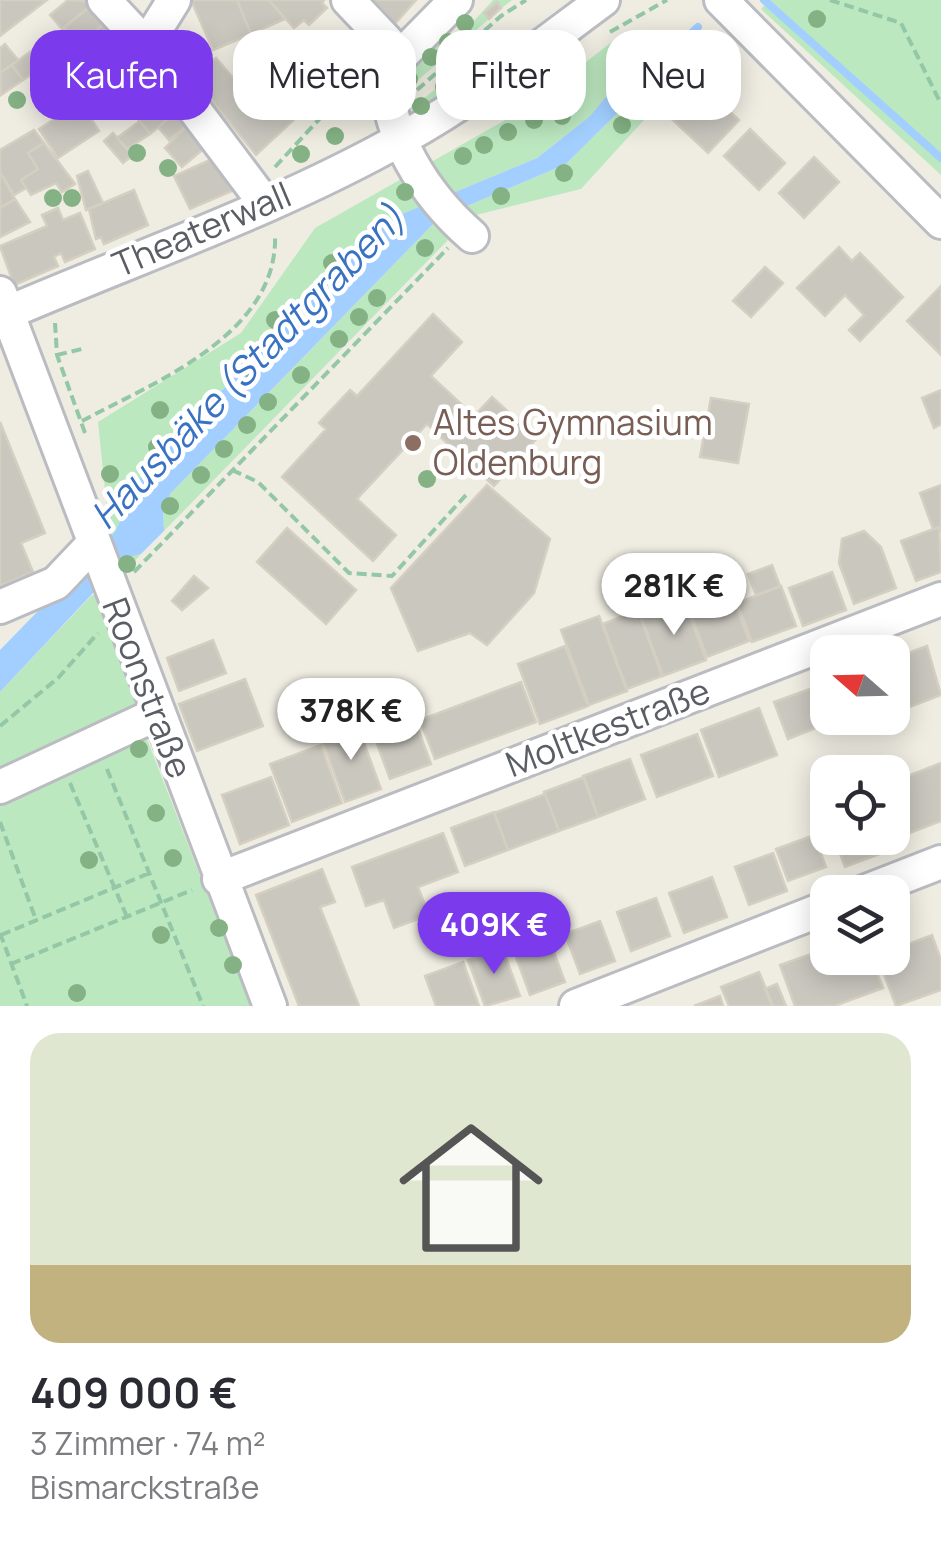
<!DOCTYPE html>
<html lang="de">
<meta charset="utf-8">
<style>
body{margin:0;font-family:Manrope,sans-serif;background:#f2f2f3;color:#2b2b33;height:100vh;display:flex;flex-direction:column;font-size:38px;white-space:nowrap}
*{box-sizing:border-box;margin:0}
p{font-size:32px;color:#7c7c81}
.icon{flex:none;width:55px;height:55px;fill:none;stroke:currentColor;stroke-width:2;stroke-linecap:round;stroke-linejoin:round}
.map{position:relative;height:1006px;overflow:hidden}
.panel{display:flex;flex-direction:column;background:#fff;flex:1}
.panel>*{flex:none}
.hud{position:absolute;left:30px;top:30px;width:882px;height:90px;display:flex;gap:20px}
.needle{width:65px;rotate:290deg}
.controls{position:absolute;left:810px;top:635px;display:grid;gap:20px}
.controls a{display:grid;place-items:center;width:100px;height:100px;border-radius:20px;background:#fff;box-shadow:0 5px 25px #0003;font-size:50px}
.price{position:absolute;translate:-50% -85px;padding:0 22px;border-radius:35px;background:#fff;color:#222;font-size:32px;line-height:65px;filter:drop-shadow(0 2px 5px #0008)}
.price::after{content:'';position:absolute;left:50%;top:60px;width:30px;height:22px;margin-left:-15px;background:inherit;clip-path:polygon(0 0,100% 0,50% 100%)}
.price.active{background:#7c3aed;color:#fff}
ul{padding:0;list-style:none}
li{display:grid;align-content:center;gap:20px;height:530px;padding:0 30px}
li span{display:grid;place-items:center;height:310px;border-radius:30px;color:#555}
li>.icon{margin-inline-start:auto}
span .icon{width:180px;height:180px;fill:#fffc;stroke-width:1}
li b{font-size:42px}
.tag{padding:0 35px;border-radius:30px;background:#fff;box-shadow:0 5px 25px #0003;font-size:35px;line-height:90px}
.tag.active{background:#7c3aed;color:#fff}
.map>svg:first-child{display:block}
.green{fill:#bce8c0}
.water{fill:#a2cfff}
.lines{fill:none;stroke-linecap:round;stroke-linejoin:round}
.stream{stroke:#a2cfff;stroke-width:8}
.building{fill:#cac7bf;stroke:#d4cfc0;stroke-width:2.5}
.minor-casing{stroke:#babcc2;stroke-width:38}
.path{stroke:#93c7a6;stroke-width:4;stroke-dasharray:10 5;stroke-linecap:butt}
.minor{stroke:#fff;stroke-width:32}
.tree{fill:#84b284}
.education-dot{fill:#8d6e63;stroke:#fff;stroke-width:4}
.labels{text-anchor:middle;stroke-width:9;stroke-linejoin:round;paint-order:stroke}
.street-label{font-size:35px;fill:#5a5e64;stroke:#fff}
.education-label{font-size:35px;fill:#785e54;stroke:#fff;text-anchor:start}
.water-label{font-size:38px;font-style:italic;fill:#3972c3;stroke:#fff}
</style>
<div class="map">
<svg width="941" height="1006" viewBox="0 0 941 1006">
<rect width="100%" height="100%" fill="#efede2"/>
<path class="green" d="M493,0H512L502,8L496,3L484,12L489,19L395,100L400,78L442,34L452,45Z
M769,0H941V175L761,9Z
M654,40L589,117L537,158L392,218L145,468L126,558L141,554L110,588L157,714L0,787V692L91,596L110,588L125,567L109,529L98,422L241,333L315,228L528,107L613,41Z
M688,43L706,52L581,189L456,220L447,241L164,531L163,508L171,493L439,218L566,164Z
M450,78L456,85L417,116L411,108Z
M145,734L251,1006H0V795Z"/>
<path class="water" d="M677,38L688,43L566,164L439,218L171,493L163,508L164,531L141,554L126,558L0,692V650L115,532L145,468L392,218L537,158L589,117L654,40Z"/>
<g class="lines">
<path class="stream" d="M764,0L941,158
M676,48L698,27"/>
</g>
<path class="building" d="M0,0H47L0,36Z
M68,0L96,2L62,29L50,15Z
M191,0H237L251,34L213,50Z
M237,0H269L285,19L251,34Z
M269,0H324L322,3L327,8L309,25L304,20L294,28Z
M356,0H416L392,27Z
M96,2L110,19L78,45L64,27Z
M497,2L501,8L489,19L484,13Z
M110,19L129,43L106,62L86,38Z
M56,33L68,49L23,80L12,65Z
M129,43L141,58L85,102L74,88Z
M5,44L18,60L0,73V48Z
M141,58L163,84L131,111L109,84Z
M216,58L235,80L254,64L298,116L256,155L193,77Z
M12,65L23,80L1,95L0,73Z
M698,82L739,120L708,153L660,108L682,84L690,91Z
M163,84L179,110L150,134L131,111Z
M80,102L99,131L58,158L39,129Z
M179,110L190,123L169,140L158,127Z
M140,121L150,134L127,149L117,138Z
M190,123L207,146L182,167L165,148Z
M750,129L785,163L759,190L724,156Z
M34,130L44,143L28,153L38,169L21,180L26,188L14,195L0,172V150Z
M113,133L133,155L123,163L104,141Z
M44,143L75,184L62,192L56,183L31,195L21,180L38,169L28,153Z
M814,157L839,182L804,218L779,193Z
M214,158L232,191L190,209L174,176Z
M88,171L103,203L86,210L77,176Z
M0,172L15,199L0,208Z
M134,190L148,225L104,244L101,237L96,239L89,209Z
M15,199L30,222L0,237V208Z
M58,208L63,220L80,213L95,249L65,262L61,253L54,257L58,266L14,285L0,246L47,226L42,215Z
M839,247L852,261L860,253L903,297L860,341L849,330L864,315L845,295L825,316L797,288Z
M765,267L783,283L751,317L733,301Z
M941,286V355L907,321Z
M433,314L462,342L431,376L474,416L492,397L537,438L494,486L474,468L469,473L461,465L465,460L427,424L357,499L396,535L373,561L282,477L326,429L319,423L350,390L357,396Z
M941,390V424L934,428L922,398Z
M711,398L749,404L738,463L700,457Z
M0,422L45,533L21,543L33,572L0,586Z
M487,485L550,539L534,593L487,645L470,633L418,651L391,588Z
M941,485V533L939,527L933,529L920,493Z
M939,527L941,572L916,581L901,541Z
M287,528L356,590L326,624L257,562Z
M864,531L881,547L896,588L854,604L839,563L842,539Z
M772,565L780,586L756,595L748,574Z
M832,572L846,610L803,626L789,588Z
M194,576L208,588L182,610L172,601Z
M781,586L796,626L752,642L737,603Z
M731,591L749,641L707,657L688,607Z
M684,600L706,660L663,676L641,616Z
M638,610L662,676L627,689L603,624Z
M599,616L627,691L589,705L561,630Z
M213,640L226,673L179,691L167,658Z
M565,646L588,706L540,724L518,664Z
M927,646L941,695L897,712L892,659Z
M245,679L263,726L197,751L179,704Z
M521,682L536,722L435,759L420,720Z
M815,687L828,723L788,739L774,702Z
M759,708L777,755L719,777L701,730Z
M411,710L431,764L390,779L370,725Z
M357,724L381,789L345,802L321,737Z
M697,734L713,776L657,797L641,755Z
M321,745L342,803L292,822L270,764Z
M630,759L645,799L598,817L583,776Z
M941,763V821L897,838L892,826V782Z
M271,777L289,825L240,844L222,795Z
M584,777L598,817L559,831L544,792Z
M545,794L559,831L508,850L494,813Z
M494,812L508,850L465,866L451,828Z
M443,833L458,872L418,887L429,915L394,928L384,900L366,906L352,867Z
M814,835L826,867L788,881L776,849Z
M834,838H876L882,853L845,867Z
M773,853L787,891L749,905L735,867Z
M322,869L335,902L320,907L359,1006H299L256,895Z
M712,877L727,917L684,933L669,893Z
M656,898L670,936L631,951L617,912Z
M600,921L615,961L580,974L565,934Z
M544,925L565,982L530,995L509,938Z
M932,935L941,960V990L896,1006L878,958H892V950Z
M502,947L520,996L485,1006L468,960Z
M828,948V958H871L883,988L834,1006H795L780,965Z
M463,962L479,1006H436L425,976Z
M759,972L773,1006H729L721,987Z
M777,984L786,1006H772L765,989Z
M720,996L723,1006H694Z"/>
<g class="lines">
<defs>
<path id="minor" d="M104,0L146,45L266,205
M348,0L401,56
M456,0L388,69C383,132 426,196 472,236
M721,0L941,222
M146,45L174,0
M0,293L270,1006
M0,316C134,258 275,210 403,138C474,99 538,48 603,0
M0,607L56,583L93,544
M0,787L157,714
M219,879L941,599
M864,892L941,862
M576,1006L828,907"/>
</defs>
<use href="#minor" class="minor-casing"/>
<path class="path" d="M830,0L901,23L941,104
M610,32L667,0
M417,90L501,16L526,0
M275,167L360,75
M55,323L57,355L85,433
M57,355L82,349
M82,421C155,382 279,334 275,234
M232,470L258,482L349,573L392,576L466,495
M134,572L448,248
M0,726L58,678L98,633
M107,769L203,1006
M70,783L127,917
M0,822L36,920
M0,933L27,1006
M1,935L152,872
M11,964L192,890"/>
<use href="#minor" class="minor"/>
</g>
<g class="tree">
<circle cx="817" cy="19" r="9"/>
<circle cx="465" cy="23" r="9"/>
<circle cx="448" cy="42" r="9"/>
<circle cx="312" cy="45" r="9"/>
<circle cx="431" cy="57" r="9"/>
<circle cx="327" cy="68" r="9"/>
<circle cx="664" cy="78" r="9"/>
<circle cx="409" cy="79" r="9"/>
<circle cx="340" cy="81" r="9"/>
<circle cx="444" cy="87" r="9"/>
<circle cx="17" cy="100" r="9"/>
<circle cx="643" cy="105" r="9"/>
<circle cx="421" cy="106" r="9"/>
<circle cx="51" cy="109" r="9"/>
<circle cx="562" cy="116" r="9"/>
<circle cx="534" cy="120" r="9"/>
<circle cx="622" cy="125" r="9"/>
<circle cx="508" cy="132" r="9"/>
<circle cx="335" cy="136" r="9"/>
<circle cx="484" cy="145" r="9"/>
<circle cx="137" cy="153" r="9"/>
<circle cx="301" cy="154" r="9"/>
<circle cx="463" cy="156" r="9"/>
<circle cx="168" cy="168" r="9"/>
<circle cx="564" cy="173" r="9"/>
<circle cx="405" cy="192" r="9"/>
<circle cx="501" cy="196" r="9"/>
<circle cx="53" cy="198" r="9"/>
<circle cx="72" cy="198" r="9"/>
<circle cx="425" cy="248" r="9"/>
<circle cx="332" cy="263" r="9"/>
<circle cx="377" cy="298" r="9"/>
<circle cx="359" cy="317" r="9"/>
<circle cx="275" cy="320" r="9"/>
<circle cx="339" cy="339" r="9"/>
<circle cx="252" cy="370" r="9"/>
<circle cx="301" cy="375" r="9"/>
<circle cx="268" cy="402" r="9"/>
<circle cx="160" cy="410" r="9"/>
<circle cx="247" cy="425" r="9"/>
<circle cx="157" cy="447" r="9"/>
<circle cx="224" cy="449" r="9"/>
<circle cx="110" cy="474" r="9"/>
<circle cx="201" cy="475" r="9"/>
<circle cx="427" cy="479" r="9"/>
<circle cx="170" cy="506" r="9"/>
<circle cx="127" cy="564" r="9"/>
<circle cx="139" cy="749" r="9"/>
<circle cx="156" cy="813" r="9"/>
<circle cx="173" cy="858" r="9"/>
<circle cx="89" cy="860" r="9"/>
<circle cx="219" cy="928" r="9"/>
<circle cx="161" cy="935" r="9"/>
<circle cx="233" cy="965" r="9"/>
<circle cx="77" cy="993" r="9"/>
</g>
<circle class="education-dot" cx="413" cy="443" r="10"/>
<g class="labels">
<g class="street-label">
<text transform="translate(202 230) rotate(-23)" y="12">Theaterwall</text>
<text transform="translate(147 688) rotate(69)" y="12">Roonstraße</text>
<text transform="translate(608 728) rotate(-21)" y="12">Moltkestraße</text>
</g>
<g class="education-label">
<text x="433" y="435">Altes Gymnasium<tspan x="433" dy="40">Oldenburg</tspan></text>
</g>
<g class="water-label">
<text transform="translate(248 367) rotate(-46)" y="13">Hausbäke (Stadtgraben)</text>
</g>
</g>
</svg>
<div class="controls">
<a><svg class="needle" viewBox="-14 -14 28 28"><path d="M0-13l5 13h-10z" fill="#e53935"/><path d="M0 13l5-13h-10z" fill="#7c7c81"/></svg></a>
<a><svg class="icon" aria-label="locate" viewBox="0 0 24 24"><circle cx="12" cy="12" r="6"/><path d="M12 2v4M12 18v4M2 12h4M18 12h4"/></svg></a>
<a><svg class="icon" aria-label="layers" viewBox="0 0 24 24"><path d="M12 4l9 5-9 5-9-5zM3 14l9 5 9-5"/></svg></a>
</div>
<b class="price" style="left:674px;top:638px">281K €</b>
<b class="price" style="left:351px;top:763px">378K €</b>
<b class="price active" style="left:494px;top:977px">409K €</b>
<div class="hud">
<a class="tag active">Kaufen</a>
<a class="tag">Mieten</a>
<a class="tag">Filter</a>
<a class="tag">Neu</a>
</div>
</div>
<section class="panel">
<ul>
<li><span style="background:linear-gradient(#dfe7d0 75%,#c2b280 0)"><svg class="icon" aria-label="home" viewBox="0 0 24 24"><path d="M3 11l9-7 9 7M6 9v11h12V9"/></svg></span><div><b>409 000 €</b><p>3 Zimmer · 74 m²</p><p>Bismarckstraße</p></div></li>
</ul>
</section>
